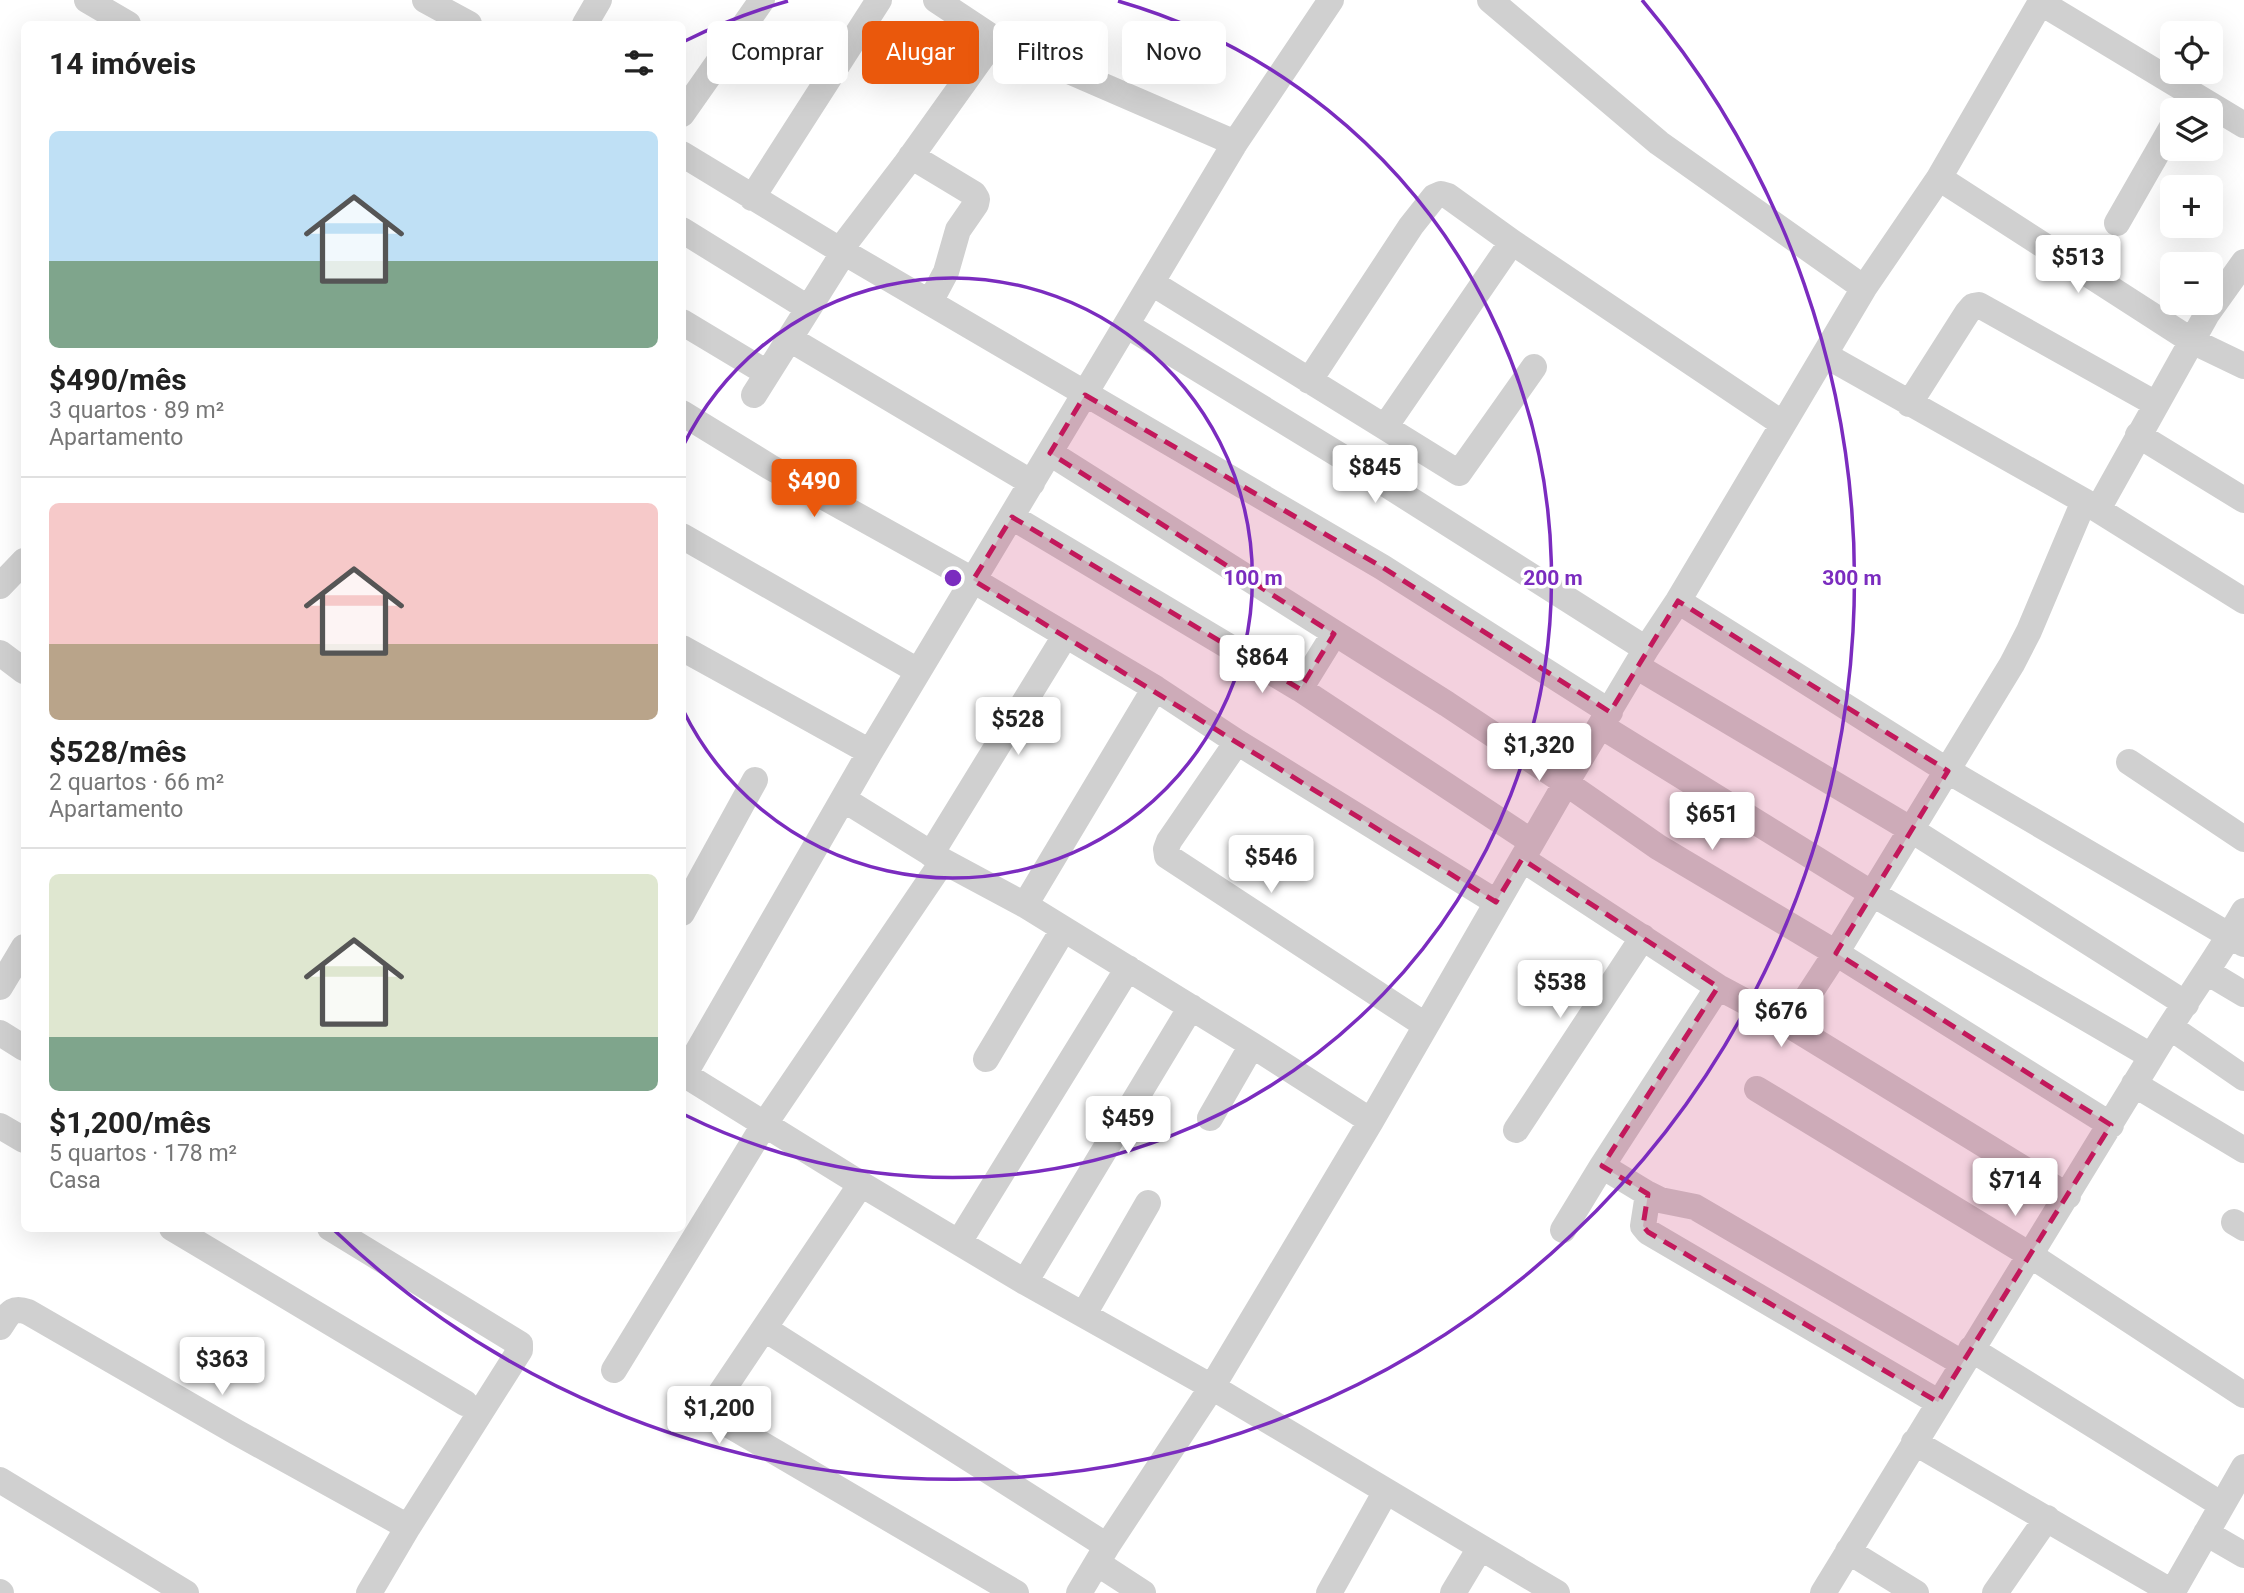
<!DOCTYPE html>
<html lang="pt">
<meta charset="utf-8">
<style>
body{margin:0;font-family:Roboto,sans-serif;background:#f6f6f6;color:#222;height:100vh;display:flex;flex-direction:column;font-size:26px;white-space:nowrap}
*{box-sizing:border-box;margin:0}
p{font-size:23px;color:#767676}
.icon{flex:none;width:38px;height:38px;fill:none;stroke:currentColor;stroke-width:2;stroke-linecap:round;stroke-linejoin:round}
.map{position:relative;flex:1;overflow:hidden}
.details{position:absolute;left:21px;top:21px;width:665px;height:1211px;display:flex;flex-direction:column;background:#fff;border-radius:10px;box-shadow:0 7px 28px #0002}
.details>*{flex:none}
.guide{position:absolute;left:707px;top:21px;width:665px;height:63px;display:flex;gap:14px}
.fabs{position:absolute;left:2160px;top:21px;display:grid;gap:14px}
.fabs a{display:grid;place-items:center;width:63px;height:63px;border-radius:10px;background:#fff;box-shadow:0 7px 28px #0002;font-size:35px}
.price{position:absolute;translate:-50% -60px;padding:0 16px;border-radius:7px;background:#fff;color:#222;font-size:23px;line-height:46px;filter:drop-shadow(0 2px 4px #0008)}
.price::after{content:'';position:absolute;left:50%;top:42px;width:21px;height:16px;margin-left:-10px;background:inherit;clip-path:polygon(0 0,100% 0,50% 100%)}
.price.active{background:#ea580c;color:#fff}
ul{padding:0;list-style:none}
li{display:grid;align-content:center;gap:14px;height:371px;padding:0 28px}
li+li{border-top:2px solid #e0e0e0}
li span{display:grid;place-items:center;height:217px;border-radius:10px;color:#555}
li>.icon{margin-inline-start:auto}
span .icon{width:126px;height:126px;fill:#fffc;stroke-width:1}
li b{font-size:30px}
h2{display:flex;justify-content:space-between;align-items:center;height:84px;padding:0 28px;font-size:30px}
.chip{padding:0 24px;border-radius:10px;background:#fff;box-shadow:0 7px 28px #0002;font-size:24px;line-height:63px}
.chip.active{background:#ea580c;color:#fff}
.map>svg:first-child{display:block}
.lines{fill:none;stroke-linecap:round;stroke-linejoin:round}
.minor{stroke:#d0d0d0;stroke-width:26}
.marked{fill:#c2185b;fill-opacity:0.2;stroke:#c2185b;stroke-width:5;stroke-dasharray:14 9;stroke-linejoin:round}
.ring{fill:none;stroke:#7b2cbf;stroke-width:3.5}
.centre{fill:#7b2cbf;stroke:#fff;stroke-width:3.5}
.ring-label{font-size:21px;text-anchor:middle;font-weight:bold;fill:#7b2cbf;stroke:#fff;stroke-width:7;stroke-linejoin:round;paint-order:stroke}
</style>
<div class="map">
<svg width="2244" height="1593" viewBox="0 0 2244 1593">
<rect width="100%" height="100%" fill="#fff"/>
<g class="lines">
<path class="minor" d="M87,0L128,24
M425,0L469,24
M936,0L995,39L1235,143
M1490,0L1659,143L1864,288
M2040,2L2244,125
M585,24L599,0
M682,114L762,0
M682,154L840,250L1382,567L1610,712
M911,156L974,194L977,199L976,204L958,230L946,272L930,302
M1939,178L2192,341L2244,366
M752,198L879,0
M2117,223L2172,127
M682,230L808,308
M1152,283L1459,473L1534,367
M682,322L767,373
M1126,325L1362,469L1646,649
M790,339L1032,483
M1825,355L2084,501L2244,601
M1309,381L1411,226L1434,197L1441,194L1448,196L1512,242L1783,424
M754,395L837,263L840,250L905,165L995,39
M1909,404L1967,313L1973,306L1979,305L2156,404
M682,413L770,467L973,580L1155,688L1237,742L1496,902
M1385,427L1512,242
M2138,435L2244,500
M1050,453L1447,704L1566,783L1658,847L1836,953L2111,1125
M2098,509L2207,314L2244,262
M1012,517L1300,689L1532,842
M682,536L918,671
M0,586L24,561
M1678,601L1948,771L2244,944
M682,648L870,752
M0,653L24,671
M1636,666L1910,829L2186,1004
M1300,689L1334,634
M1601,726L1871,893L2151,1056
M1237,742L1169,841L1166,849L1167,856L1425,1025
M2129,762L2244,839
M843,799L943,861L1025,905L1252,1045L1371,1121
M931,854L1065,636
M1522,859L1718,987L1789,1025L2068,1196
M1025,905L1155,688
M682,913L755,780
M2207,972L2244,994
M0,987L24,947
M1789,1025L1836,953L2012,664L2029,631L2084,501
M2170,1027L2244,1078
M0,1033L24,1048
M986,1059L1063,930
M682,1073L861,1184L1025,1282L1212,1387L1557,1593
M684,1075L870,752L1126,325L1235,143L1331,0
M2134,1084L2244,1150
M1757,1089L2030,1255L2244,1395
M1210,1118L1252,1045
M0,1126L24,1140
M1516,1130L1643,937
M1602,1166L1648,1194L1660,1200L1695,1207L1962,1363
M861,1184L720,1394L715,1405L719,1419L1016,1593
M1648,1194L1643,1226L1648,1232L1938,1402
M2234,1222L2244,1228
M172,1228L465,1403
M330,1228L520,1344V1350L408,1527L369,1593
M1563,1230L1602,1166L1718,987
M959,1242L1128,968
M1025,1282L1191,1007
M1084,1314L1148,1203
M0,1327C9,1314 11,1306 28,1312L236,1432L408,1527
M765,1329L1107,1546
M1971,1349L2222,1505
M614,1370L764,1125L943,861
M1914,1442L2172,1592
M0,1480L186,1593
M2206,1533L2244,1555
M1848,1551L1916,1593
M1097,1563L1143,1593
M0,1592L1,1593
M1079,1593L1107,1546L1212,1387L1371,1121L1566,783L1646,649L1678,601L1864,288L1939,178L2042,0
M1329,1593L1386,1491
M1453,1593L1480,1548
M1823,1593C1931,1414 2042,1238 2150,1059C2180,1008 2215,962 2244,911
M1995,1593L2047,1518
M2172,1593L2244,1467"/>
</g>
<path class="marked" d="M1085,395L1382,567L1610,712L1678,601L1948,771L1836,953L2111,1125L1938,1402L1648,1232L1643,1226L1648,1194L1602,1166L1718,987L1522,859L1496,902L973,580L1012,517L1300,689L1334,634L1050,453Z"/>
<g class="ring">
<path d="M683 446A300 300 0 1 1 683 710"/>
<path d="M685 41A600 600 0 0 1 788 1M1118 1A600 600 0 1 1 685 1115"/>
<path d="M1642 0A899 899 0 0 1 334 1230"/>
</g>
<circle cx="953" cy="578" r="10" class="centre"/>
<g class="ring-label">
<text x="1253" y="585">100 m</text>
<text x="1553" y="585">200 m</text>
<text x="1852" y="585">300 m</text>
</g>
</svg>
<div class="fabs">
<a><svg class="icon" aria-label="locate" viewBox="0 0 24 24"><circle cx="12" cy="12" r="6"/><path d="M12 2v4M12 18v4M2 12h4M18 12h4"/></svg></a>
<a><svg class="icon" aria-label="layers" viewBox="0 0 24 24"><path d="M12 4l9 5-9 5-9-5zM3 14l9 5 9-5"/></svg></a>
<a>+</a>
<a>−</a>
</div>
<b class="price" style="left:2078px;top:295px">$513</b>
<b class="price" style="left:1375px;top:505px">$845</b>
<b class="price active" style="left:814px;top:519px">$490</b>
<b class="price" style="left:1262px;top:695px">$864</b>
<b class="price" style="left:1018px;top:757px">$528</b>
<b class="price" style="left:1539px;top:783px">$1,320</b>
<b class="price" style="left:1712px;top:852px">$651</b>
<b class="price" style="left:1271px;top:895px">$546</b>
<b class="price" style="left:1560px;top:1020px">$538</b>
<b class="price" style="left:1781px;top:1049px">$676</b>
<b class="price" style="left:1128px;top:1156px">$459</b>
<b class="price" style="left:2015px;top:1218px">$714</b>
<b class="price" style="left:222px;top:1397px">$363</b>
<b class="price" style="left:719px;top:1446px">$1,200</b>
<div class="guide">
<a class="chip">Comprar</a>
<a class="chip active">Alugar</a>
<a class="chip">Filtros</a>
<a class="chip">Novo</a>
</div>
<section class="details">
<h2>14 imóveis<svg class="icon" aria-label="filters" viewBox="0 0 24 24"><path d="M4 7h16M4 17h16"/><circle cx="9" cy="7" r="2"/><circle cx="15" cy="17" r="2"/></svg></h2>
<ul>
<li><span style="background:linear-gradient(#bfe0f5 60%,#7fa58c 0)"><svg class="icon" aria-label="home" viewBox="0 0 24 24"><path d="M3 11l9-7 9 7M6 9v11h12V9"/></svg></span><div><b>$490/mês</b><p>3 quartos · 89 m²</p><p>Apartamento</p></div></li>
<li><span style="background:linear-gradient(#f6c9c9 65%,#b9a48a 0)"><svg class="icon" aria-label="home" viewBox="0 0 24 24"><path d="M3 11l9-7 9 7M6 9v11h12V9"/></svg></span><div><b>$528/mês</b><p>2 quartos · 66 m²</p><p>Apartamento</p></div></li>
<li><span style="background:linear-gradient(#dfe7d0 75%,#7fa58c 0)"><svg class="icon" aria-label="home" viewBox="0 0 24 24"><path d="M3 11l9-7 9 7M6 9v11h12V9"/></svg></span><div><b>$1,200/mês</b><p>5 quartos · 178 m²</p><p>Casa</p></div></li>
</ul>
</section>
</div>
